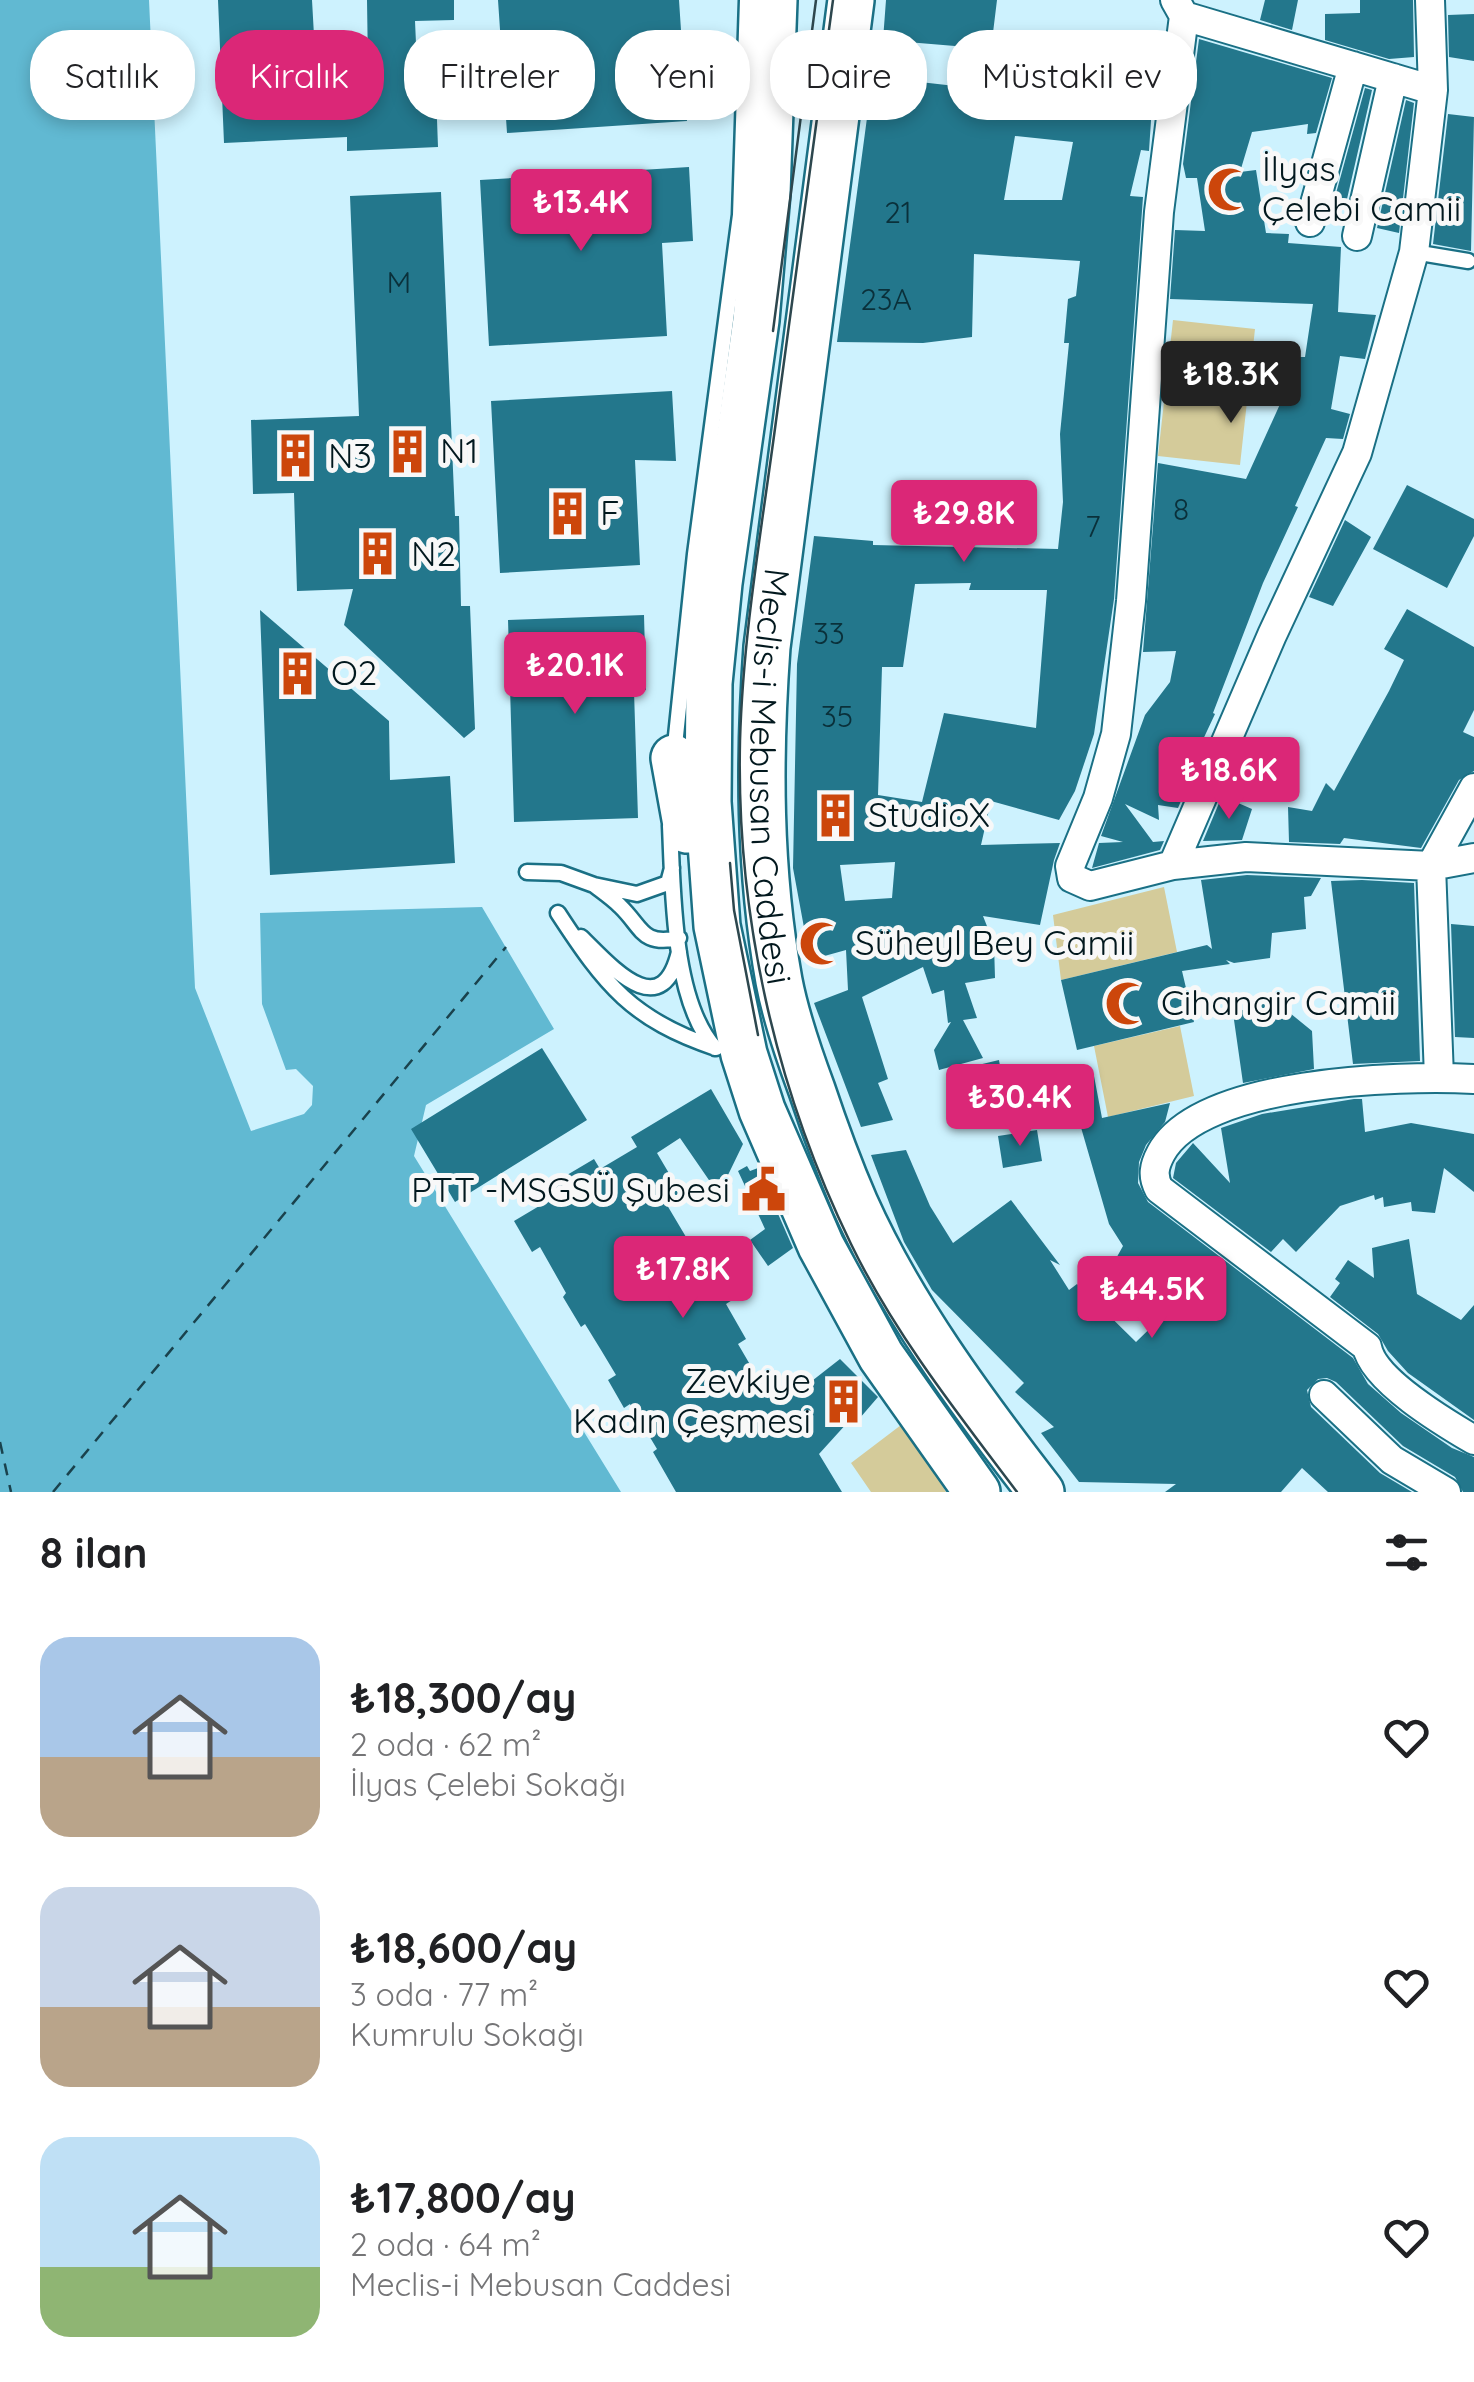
<!DOCTYPE html>
<html lang="tr">
<meta charset="utf-8">
<style>
body{margin:0;font-family:Quicksand,sans-serif;background:#f2f2f2;color:#202124;height:100vh;display:flex;flex-direction:column;font-size:38px;white-space:nowrap}
*{box-sizing:border-box;margin:0}
p{font-size:32px;color:#757577}
.icon{flex:none;width:55px;height:55px;fill:none;stroke:currentColor;stroke-width:2;stroke-linecap:round;stroke-linejoin:round}
.map{position:relative;height:1492px;overflow:hidden}
.panel{display:flex;flex-direction:column;background:#fff;flex:1}
.panel>*{flex:none}
.banner{position:absolute;left:30px;top:30px;width:1415px;height:90px;display:flex;gap:20px}
.price{position:absolute;translate:-50% -85px;padding:0 22px;border-radius:10px;background:#db2777;color:#fff;font-size:32px;line-height:65px;filter:drop-shadow(0 2px 5px #0008)}
.price::after{content:'';position:absolute;left:50%;top:60px;width:30px;height:22px;margin-left:-15px;background:inherit;clip-path:polygon(0 0,100% 0,50% 100%)}
.price.selected{background:#222;color:#fff}
ul{padding:0;list-style:none}
li{display:flex;align-items:center;gap:30px;height:250px;padding:0 40px}
li span{display:grid;place-items:center;flex:none;width:280px;height:200px;border-radius:30px;color:#555}
li>.icon{margin-inline-start:auto}
span .icon{width:120px;height:120px;fill:#fffc;stroke-width:1}
li b{font-size:42px}
h2{display:flex;justify-content:space-between;align-items:center;height:120px;padding:0 40px;font-size:42px}
.pill{padding:0 35px;border-radius:40px;background:#fff;box-shadow:0 5px 15px #0003;font-size:35px;line-height:90px}
.pill.selected{background:#db2777;color:#fff}
.map>svg:first-child{display:block}
.green{fill:#d4cb9a}
.water{fill:#61b9d2}
.lines{fill:none;stroke-linecap:round;stroke-linejoin:round}
.ferry{stroke:#1a424d;stroke-width:2.5;stroke-dasharray:12 10;stroke-linecap:butt}
.building{fill:#23778c;fill-rule:evenodd}
.service-casing{stroke:#1a7085;stroke-width:19}
.minor-casing{stroke:#1a7085;stroke-width:32}
.primary-casing{stroke:#1a7085;stroke-width:50}
.service{stroke:#fff;stroke-width:14}
.minor{stroke:#fff;stroke-width:28}
.primary{stroke:#fff;stroke-width:45}
.tram{stroke:#2d474e;stroke-width:2.5}
.labels{text-anchor:middle;stroke-width:10;stroke-linejoin:round;paint-order:stroke}
.number-label{font-size:30px;fill:#0a303a}
.poi-label{font-size:35px;fill:#02181e;stroke:#f8f8f8;text-anchor:start}
.street-label{font-size:35px;fill:#02181e;stroke:#f8f8f8}
</style>
<div class="map">
<svg width="1474" height="1492" viewBox="0 0 1474 1492">
<rect width="100%" height="100%" fill="#cdf2fe"/>
<path class="green" d="M1173,320L1255,329L1240,465L1158,456Z
M1164,887L1177,952L1061,980L1053,915Z
M1180,1026L1194,1096L1108,1117L1094,1046Z
M905,1422L946,1492H871L851,1463Z"/>
<path class="water" d="M0,0H149L195,988L251,1131L304,1114L312,1105L313,1086L296,1069L286,1070L262,1004L260,913L482,907L554,1029L426,1105L414,1156L621,1492H0Z"/>
<g class="lines">
<path class="ferry" d="M0,1442L11,1492
M53,1492L506,947"/>
</g>
<path class="building" d="M218,0H312L316,71L368,68L367,0H454V20L415,21L417,66L435,65L438,147L347,151V137L224,143Z
M498,0H679L687,121L507,133Z
M886,0H997L991,49L883,40Z
M1265,0H1298L1292,30L1260,20Z
M1360,0H1413L1414,57L1389,59L1325,40V14L1360,13Z
M1474,14V61L1449,57L1448,15Z
M1199,39L1332,78L1316,133L1307,134L1308,124L1252,132L1240,172L1256,170L1266,233L1289,234L1288,243L1341,247L1338,312L1376,315L1365,359L1340,356L1331,409L1350,414L1343,439L1326,438L1295,506L1298,507L1263,583L1213,713L1215,714L1184,780L1189,782L1178,808L1158,805L1159,820L1125,804L1153,842L1164,841L1160,850L1092,868L1099,843L1123,842L1101,836L1145,715L1170,682L1176,651L1143,652L1158,463L1246,479L1281,402L1274,401L1281,357H1305L1313,304L1170,299L1175,230L1205,231L1197,178H1186L1183,164Z
M1110,54L1155,60L1149,151L1141,150L1130,196L1143,197L1114,599L1094,734L1075,791L1059,820L991,801L981,845L1060,843L1054,860L1040,925L983,916L994,944L995,978L965,983L977,1018L963,1020L983,1058L939,1070L934,1050L951,1022L948,1023L944,990L932,994L923,967L862,997L888,1079L878,1083L893,1120L861,1127L814,1003L848,990L846,950L810,960L793,868L797,664L814,536L873,541V545L1058,549L1063,502L1060,434L1069,343H1064L1068,299L1076,296L1080,261L974,254L972,337L923,343L837,342L871,88L916,100L920,82L964,87L963,96L1104,103ZM1015,136L1073,142L1062,200H1004ZM971,583L969,590H1047L1036,728L944,713L922,802L878,795L882,667H903L915,584ZM895,862L892,898L845,901L840,865Z
M1365,88L1372,90L1347,199L1335,197Z
M1406,100L1414,103L1399,233L1377,228Z
M1448,114L1474,117L1471,251L1433,244Z
M689,167L693,241L662,243L667,336L489,346L480,180Z
M441,192L455,516H459L461,606H470L475,729L464,738L344,625L353,589L297,591L294,493L253,494L251,420L359,416L350,196Z
M672,391L676,461L635,460L640,565L500,573L491,401Z
M1407,485L1474,519V536L1447,588L1373,549Z
M1345,520L1371,537L1333,606L1309,597Z
M1407,609L1474,647V710L1463,732L1474,737V771L1459,780L1421,848L1344,838L1340,844L1289,842L1288,807L1312,811L1326,783L1334,791L1389,691L1404,660L1384,649Z
M260,610L389,721L390,780L450,776L455,863L270,875Z
M644,615L646,690L634,691L638,818L514,822L508,620Z
M1222,796L1252,809L1242,840L1203,841Z
M1247,875L1321,878L1311,896L1304,897L1306,929L1272,933L1270,958L1234,963L1226,960L1230,964L1182,971L1194,1022L1077,1050L1061,980L1207,945L1212,949L1201,880Z
M1362,880L1414,883L1420,1061L1353,1064L1331,881Z
M1451,924L1474,926V1038L1455,1037Z
M1274,1000L1312,1031L1314,1069L1243,1083L1233,1013Z
M542,1048L587,1120L455,1202L411,1129Z
M999,1060L1005,1096L982,1101L974,1066Z
M1094,1076L1102,1118L1170,1103L1165,1122L1146,1145L1139,1162L1138,1183L1148,1202L1353,1358L1368,1384L1401,1413L1452,1448L1474,1457V1492H1463L1455,1477L1403,1446L1336,1382L1327,1378L1318,1379L1307,1390L1311,1407L1380,1473L1412,1492H1328L1302,1468L1281,1492H1165L1176,1484L1079,1482L1041,1433L1054,1427L1015,1392L1024,1383L932,1290L904,1242L871,1155L906,1150L930,1206L953,1243L1011,1200L1060,1265L1050,1260L1069,1290L1077,1284L1136,1342L1170,1309L1103,1282L1123,1246L1109,1224L1080,1124L1071,1126L1063,1082Z
M711,1089L743,1144L728,1175L711,1183L680,1138L657,1153L683,1197L667,1205L711,1279L726,1270L740,1295L726,1304L746,1339L738,1344L766,1392L776,1387L785,1402L840,1359L878,1397L853,1426L848,1422L819,1454L842,1492H676L653,1452L657,1449L630,1404L624,1408L608,1380L616,1375L601,1350L585,1324L581,1327L563,1297L566,1293L540,1247L532,1252L514,1221L551,1199L545,1188L594,1159L600,1169L637,1147L631,1137Z
M1354,1099H1362L1365,1132L1411,1123L1474,1134V1192L1444,1168L1435,1213L1412,1211L1411,1202L1384,1207L1383,1197L1375,1200L1374,1195L1340,1206L1296,1252L1283,1239L1271,1252L1173,1178L1176,1163L1193,1143L1230,1183L1221,1128L1262,1114Z
M1037,1130L1042,1161L1003,1168L998,1136Z
M747,1166L750,1171L758,1168L793,1248L768,1266L750,1240L765,1229L738,1171Z
M1409,1239L1417,1294L1461,1320L1474,1305V1420L1408,1373L1388,1351L1378,1334L1330,1297L1340,1283L1335,1279L1348,1260L1374,1278L1372,1248Z"/>
<g class="lines">
<defs>
<path id="service" d="M1414,252L1468,261
M674,755L695,554L740,215L747,0
M670,826C673,889 672,1000 715,1048
M672,868L668,883L637,894L594,885C603,892 612,898 620,906C643,928 641,946 679,938
M527,872L561,873L594,885
M558,913C605,985 632,1020 716,1048
M581,937C610,965 661,1026 679,952"/>
<path id="minor" d="M1175,0L1184,16L1433,90
M1184,16L1159,212L1131,601L1116,734L1098,798L1070,866L1072,878L1090,886L1173,865L1246,857L1431,866L1474,858
M1310,222L1353,66
M1357,236L1393,78
M1173,865L1272,635L1357,453L1414,252L1433,90L1430,0
M1439,1077L1431,866L1474,788
M1474,1079C1399,1075 1200,1081 1161,1153C1154,1166 1152,1176 1159,1189L1367,1347C1373,1380 1445,1423 1474,1440
M1324,1395L1392,1460L1446,1492"/>
<g id="primary">
<path d="M774,0L767,193L756,320L719,583L709,683L708,802L717,926L744,1054L762,1110L821,1246L881,1356L977,1492"/>
<path id="s1" d="M851,0L767,647C759,759 759,870 779,981C786,1018 799,1055 812,1090C825,1129 839,1167 855,1204C901,1307 972,1403 1041,1492"/>
<path d="M674,758L687,830"/>
</g>
</defs>
<use href="#service" class="service-casing"/>
<use href="#minor" class="minor-casing"/>
<use href="#primary" class="primary-casing"/>
<use href="#service" class="service"/>
<use href="#minor" class="minor"/>
<use href="#primary" class="primary"/>
<path class="tram" d="M833,0C814,140 795,281 776,421C762,527 743,634 740,741C736,914 775,1088 851,1244C894,1333 958,1414 1017,1492
M773,331L816,0
M730,863L734,910L758,1035"/>
</g>
<defs>
<symbol id="mosque-bare" viewBox="-9 -9 18 18"><path d="M3.5-4.9A6 6 0 1 0 3.5 4.9A5 5 0 1 1 3.5-4.9Z" fill="#cc460b" stroke="#f8f8f8" stroke-width="2.5" paint-order="stroke"/></symbol>
<symbol id="building-bare" viewBox="-9 -9 18 18"><path d="M-4-6H4V6H1V3H-1V6H-4ZM-2.5-4.3h1.7v1.8h-1.7ZM.8-4.3h1.7v1.8H.8ZM-2.5-1h1.7V.8h-1.7ZM.8-1h1.7V.8H.8Z" fill="#cc460b" stroke="#f8f8f8" stroke-width="2.5" paint-order="stroke"/></symbol>
<symbol id="civic-bare" viewBox="-9 -9 18 18"><path d="M-.6-6.5H3V-4.5H.6V-3L4-1V1h2V6H-6V1h2V-1L-.6-3ZM-1.2 2.5V6h2.4V2.5Z" fill="#cc460b" stroke="#f8f8f8" stroke-width="2.5" paint-order="stroke"/></symbol>
</defs>
<g fill-rule="evenodd">
<use href="#mosque-bare" x="1198" y="158" width="63" height="63"/>
<use href="#building-bare" x="376" y="420" width="63" height="63"/>
<use href="#building-bare" x="264" y="424" width="63" height="63"/>
<use href="#building-bare" x="536" y="482" width="63" height="63"/>
<use href="#building-bare" x="346" y="522" width="63" height="63"/>
<use href="#building-bare" x="266" y="642" width="63" height="63"/>
<use href="#building-bare" x="804" y="784" width="63" height="63"/>
<use href="#mosque-bare" x="790" y="912" width="63" height="63"/>
<use href="#mosque-bare" x="1096" y="972" width="63" height="63"/>
<use href="#civic-bare" x="732" y="1158" width="63" height="63"/>
<use href="#building-bare" x="812" y="1370" width="63" height="63"/>
</g>
<g class="labels">
<g class="number-label">
<text x="898" y="223">21</text>
<text x="399" y="293">M</text>
<text x="886" y="310">23A</text>
<text x="1181" y="520">8</text>
<text x="1093" y="537">7</text>
<text x="829" y="644">33</text>
<text x="837" y="727">35</text>
</g>
<g class="poi-label">
<text x="1262" y="181">İlyas<tspan x="1262" dy="40">Çelebi Camii</tspan></text>
<text x="440" y="463">N1</text>
<text x="328" y="468">N3</text>
<text x="600" y="525">F</text>
<text x="411" y="566">N2</text>
<text x="331" y="685">O2</text>
<text x="868" y="827">StudioX</text>
<text x="855" y="955">Süheyl Bey Camii</text>
<text x="1161" y="1015">Cihangir Camii</text>
<text x="730" y="1202" text-anchor="end">PTT -MSGSÜ Şubesi</text>
<text x="811" y="1393" text-anchor="end">Zevkiye<tspan x="811" dy="40">Kadın Çeşmesi</tspan></text>
</g>
<g class="street-label">
<text dy="12" stroke="none"><textPath href="#s1" startOffset="782">Meclis-i Mebusan Caddesi</textPath></text>
</g>
</g>
</svg>
<b class="price" style="left:581px;top:254px">₺13.4K</b>
<b class="price selected" style="left:1231px;top:426px">₺18.3K</b>
<b class="price" style="left:964px;top:565px">₺29.8K</b>
<b class="price" style="left:575px;top:717px">₺20.1K</b>
<b class="price" style="left:1229px;top:822px">₺18.6K</b>
<b class="price" style="left:1020px;top:1149px">₺30.4K</b>
<b class="price" style="left:683px;top:1321px">₺17.8K</b>
<b class="price" style="left:1152px;top:1341px">₺44.5K</b>
<div class="banner">
<a class="pill">Satılık</a>
<a class="pill selected">Kiralık</a>
<a class="pill">Filtreler</a>
<a class="pill">Yeni</a>
<a class="pill">Daire</a>
<a class="pill">Müstakil ev</a>
</div>
</div>
<section class="panel">
<h2>8 ilan<svg class="icon" aria-label="filters" viewBox="0 0 24 24"><path d="M4 7h16M4 17h16"/><circle cx="9" cy="7" r="2"/><circle cx="15" cy="17" r="2"/></svg></h2>
<ul>
<li><span style="background:linear-gradient(#a9c7e8 60%,#b9a48a 0)"><svg class="icon" aria-label="home" viewBox="0 0 24 24"><path d="M3 11l9-7 9 7M6 9v11h12V9"/></svg></span><div><b>₺18,300/ay</b><p>2 oda · 62 m²</p><p>İlyas Çelebi Sokağı</p></div><svg class="icon" aria-label="heart" viewBox="0 0 24 24"><path d="M12 20l-8-8c-3-5 5-10 8-4 3-6 11-1 8 4z"/></svg></li>
<li><span style="background:linear-gradient(#c9d6e8 60%,#b9a48a 0)"><svg class="icon" aria-label="home" viewBox="0 0 24 24"><path d="M3 11l9-7 9 7M6 9v11h12V9"/></svg></span><div><b>₺18,600/ay</b><p>3 oda · 77 m²</p><p>Kumrulu Sokağı</p></div><svg class="icon" aria-label="heart" viewBox="0 0 24 24"><path d="M12 20l-8-8c-3-5 5-10 8-4 3-6 11-1 8 4z"/></svg></li>
<li><span style="background:linear-gradient(#bfe0f5 65%,#8fb573 0)"><svg class="icon" aria-label="home" viewBox="0 0 24 24"><path d="M3 11l9-7 9 7M6 9v11h12V9"/></svg></span><div><b>₺17,800/ay</b><p>2 oda · 64 m²</p><p>Meclis-i Mebusan Caddesi</p></div><svg class="icon" aria-label="heart" viewBox="0 0 24 24"><path d="M12 20l-8-8c-3-5 5-10 8-4 3-6 11-1 8 4z"/></svg></li>
</ul>
</section>
